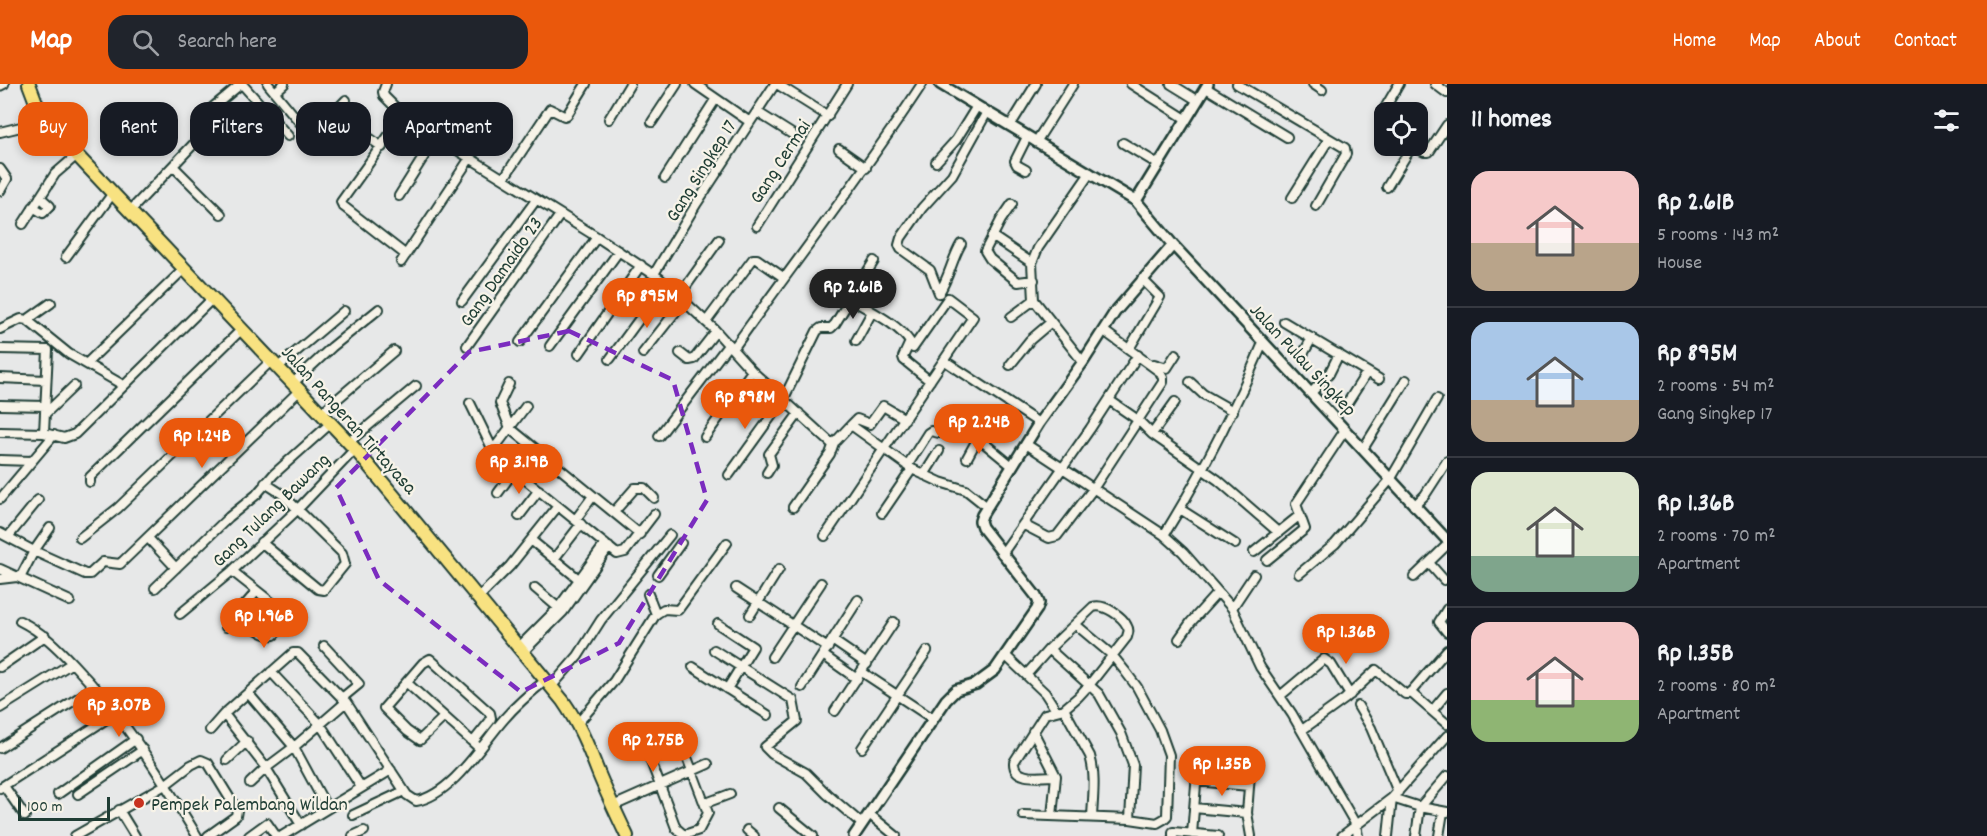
<!DOCTYPE html>
<meta charset="utf-8">
<style>
body{margin:0;font-family:Dekko,sans-serif;background:#20242c;color:#f1f3f6;height:100vh;display:flex;flex-direction:column;font-size:22px;white-space:nowrap}
*{box-sizing:border-box;margin:0}
p{font-size:20px;color:#9ea1a6}
.icon{flex:none;width:33px;height:33px;fill:none;stroke:currentColor;stroke-width:2;stroke-linecap:round;stroke-linejoin:round}
.map{position:relative;flex:1;overflow:hidden}
.panel{display:flex;flex-direction:column;background:#171b24;width:540px}
.panel>*{flex:none}
.top-card{position:absolute;left:18px;top:18px;width:570px;height:54px;display:flex;gap:12px}
.fabs{position:absolute;left:1374px;top:18px;display:grid;gap:12px}
.fabs a{display:grid;place-items:center;width:54px;height:54px;border-radius:12px;background:#171b24;box-shadow:0 3px 9px #0003;font-size:30px}
.scale{position:absolute;left:18px;bottom:15px;width:92px;box-sizing:border-box;padding-left:6px;border:3px solid #1f3d34;border-top:0;font-size:16px;line-height:21px;white-space:nowrap;color:#1f3d34;-webkit-text-stroke:4px #f7f3e8;paint-order:stroke}
.price{position:absolute;translate:-50% -51px;padding:0 14px;border-radius:21px;background:#ea580c;color:#fff;font-size:20px;line-height:39px;filter:drop-shadow(0 2px 3px #0008)}
.price::after{content:'';position:absolute;left:50%;top:36px;width:18px;height:14px;margin-left:-9px;background:inherit;clip-path:polygon(0 0,100% 0,50% 100%)}
.price.on{background:#222;color:#fff}
ul{padding:0;list-style:none}
li{display:flex;align-items:center;gap:18px;height:150px;padding:0 24px}
li+li{border-top:2px solid #363941}
li span{display:grid;place-items:center;flex:none;width:168px;height:120px;border-radius:18px;color:#555}
li>.icon{margin-inline-start:auto}
span .icon{width:72px;height:72px;fill:#fffc;stroke-width:1}
li b{font-size:26px}
h2{display:flex;justify-content:space-between;align-items:center;height:72px;padding:0 24px;font-size:26px}
.chip{padding:0 21px;border-radius:18px;background:#171b24;box-shadow:0 3px 9px #0003;font-size:21px;line-height:54px}
.chip.on{background:#ea580c;color:#fff}
header{display:flex;align-items:center;gap:36px;box-sizing:border-box;height:84px;padding:0 30px;background:#ea580c;color:#fff}
header strong{font-size:28px}
nav{display:flex;gap:33px;margin-inline-start:auto;font-size:21px}
.search{width:420px;height:54px;background:#20242c;display:flex;align-items:center;gap:15px;box-sizing:border-box;padding:0 21px;border-radius:18px;color:#9ea1a6;font-size:22px}
main{display:flex;flex:1;min-height:0}
.map>svg:first-child{display:block}
.lines{fill:none;stroke-linecap:round;stroke-linejoin:round}
.minor-casing{stroke:#1f3d34;stroke-width:12}
.tertiary-casing{stroke:#1f3d34;stroke-width:14}
.primary-casing{stroke:#1f3d34;stroke-width:16}
.minor{stroke:#f7f3e8;stroke-width:8}
.tertiary{stroke:#f7f3e8;stroke-width:9}
.primary{stroke:#f8e281;stroke-width:12}
.marked{fill:none;stroke:#7b2cbf;stroke-width:4.5;stroke-dasharray:12 8;stroke-linejoin:round}
.poi-dot{fill:#c8321e;stroke:#f7f3e8;stroke-width:2}
.labels{text-anchor:middle;stroke-width:4.5;stroke-linejoin:round;paint-order:stroke}
.street-label{font-size:20px;fill:#1f3d34;stroke:#f7f3e8}
.poi-label{font-size:20px;fill:#1f3d34;stroke:#f7f3e8;text-anchor:start}
</style>
<header>
<strong>Map</strong>
<div class="search"><svg class="icon" aria-label="search" viewBox="0 0 24 24"><circle cx="10" cy="10" r="6"/><path d="M15 15l6 6"/></svg>Search here</div>
<nav><a>Home</a><a>Map</a><a>About</a><a>Contact</a></nav>
</header>
<main>
<div class="map">
<svg width="1447" height="752" viewBox="0 0 1447 752">
<rect width="100%" height="100%" fill="#e7e8e8"/>
<filter id="ink" filterUnits="userSpaceOnUse"><feTurbulence type="fractalNoise" baseFrequency=".0167" numOctaves="2"/><feDisplacementMap in="SourceGraphic" scale="12" xChannelSelector="R" yChannelSelector="G"/><feConvolveMatrix kernelMatrix="1 2 1 2 8 2 1 2 1" color-interpolation-filters="sRGB"/></filter>
<g filter="url(#ink)">
<g class="lines">
<defs>
<path id="minor" d="M242,0L288,52
M268,0L311,52L346,16
M386,0L383,8L384,12L395,23L436,53L597,153L659,194L715,246L752,287L831,359L836,357L851,341L912,385L940,398L966,406L986,422
M695,0L750,38
M777,0L828,32
M1131,0L1186,35
M1171,0L1197,16
M1237,0L1345,64L1346,70L1316,122
M1313,0L1322,6
M1435,0L1447,9
M0,2L4,0
M1206,4L1287,53
M275,8L284,0
M757,28L792,50
M1382,29L1399,0
M404,30L341,118L343,122L406,171
M609,35L630,0
M652,38L677,0
M1010,42L1036,0
M359,47L382,63
M0,48L25,42L40,29
M1036,58L1073,0
M1123,59L1158,80
M1412,62L1424,68H1429L1447,41
M839,65L866,84
M936,78L956,56L977,22
M173,82L221,130
M0,85L7,95L0,107
M1026,86L1017,81L1015,77L1027,53
M504,94L550,25L564,32L567,31L586,0
M665,94L715,16
M1387,103L1412,62
M399,112L436,53
M1292,114L1329,55
M1012,120L1001,136L985,167L990,175L1018,198L1034,196
M33,123L43,129L50,122L40,113
M130,127L205,48L201,33L241,0
M23,140L55,90L77,71
M757,142L847,0
M992,152L1032,179
M66,173L113,109
M401,178L470,74
M654,190L697,119L775,0
M939,209L930,186L901,165L899,161L901,154L922,124L952,91L987,28
M940,209H939C949,194 952,175 961,160
M679,212L719,156
M851,215C870,227 897,239 910,258L903,273L904,276L930,297
M462,217L536,116
M1011,233L1034,216
M27,236L69,270L123,301
M706,238L753,175H757L783,193
M1284,238L1379,295
M0,245L21,235L27,236L51,219
M856,257L872,228
M520,258L597,153
M467,262L560,131
M550,262L619,167
M0,265L48,266L44,349
M733,265C796,176 863,91 922,0
M1129,265L1160,213L1142,195
M643,269L684,217
M680,269L689,276L694,275L716,247
M579,270L641,181
M1303,270L1312,254
M610,275L665,200
M945,277L1039,339
M1083,278L1034,216L1032,179L1038,164L1090,89
M87,279L185,184
M1154,280L1167,284L1176,270
M1010,281L1030,256L1050,239
M278,283L344,227
M0,294L46,296
M1190,298L1203,310L1233,327
M293,299L332,263L379,225
M509,300L500,319L510,344L640,450
M1311,309L1329,290L1339,270
M1109,316L1138,336L1152,350L1218,396L1278,448
M1348,318L1367,288
M470,319L493,366L500,375L617,470L625,468L654,430
M0,321L46,322
M322,328L394,267
M46,329L74,302
M851,341L857,335L870,340L883,322L905,335
M968,341L978,354L1012,382
M0,348L44,349L64,354L75,350L213,214
M1152,350L1175,318
M659,352L729,260
M705,353L752,287
M349,358L416,302
M1026,360L1164,451L1183,468L1232,524L1260,583L1292,630L1356,741L1358,752
M1363,365L1406,296
M493,366L526,322
M967,374L978,354
M0,376L32,377
M907,382L928,349L931,347L939,349
M767,389L772,381L769,370L799,329
M729,391L783,316L817,247L821,244H831L835,240L874,177
M924,391L939,367
M90,398V393L242,245
M498,409L514,387
M0,415L54,351
M1414,422L1425,411L1447,377
M793,423L830,370L834,359
M1180,425L1235,460
M614,428L635,404H644L654,414
M882,429L912,385
M519,432L539,406
M576,435L593,412
M1024,441L1049,454L1057,452L1093,405L1163,298V294L1160,288L1104,247
M0,449L34,467L85,490H90L103,478L120,480L300,306
M1164,451C1203,388 1234,327 1263,259
M825,452L973,233L948,214L913,264
M8,453L38,416
M80,454L118,424L272,276
M148,454L176,484
M531,456L581,497
M261,458L318,505L324,506L345,480L342,469L282,410L265,399
M1254,468L1300,431
M1002,470L1090,345L1138,271
M554,475L581,440
M1267,476L1305,445L1296,420L1345,346
M1429,479L1444,496
M0,485L70,517
M232,487L290,533L274,551C259,553 249,537 240,527
M1299,490L1335,460L1390,396L1437,315
M658,491L681,459
M1414,493L1447,461
M20,494L34,467L50,444
M0,495L17,493
M155,504L229,433L256,411L274,390L331,339
M535,504L562,527
M736,504L828,564
M648,510L656,530
M478,514L510,482L558,422
M1232,524L1254,491
M1447,525L1439,538L1447,548
M180,530L232,487L297,426L355,365
M750,531L779,485
M20,537C42,548 57,563 73,580C123,632 160,691 197,752
M718,540L753,563L727,605
M226,543L257,507
M1179,555L1191,538L1218,508
M832,556L867,580
M324,562L359,600L342,614
M519,563L558,524L605,460
M1049,565L1099,610L1121,649L1133,681L1130,735
M714,566L793,616L797,637L765,663L772,670L806,689L827,710L862,740
M523,568L563,528L609,463
M823,571L857,595
M1005,571L1045,609L1056,626
M772,573L821,499
M0,583L45,552
M693,583L768,631
M271,588L320,640L361,703
M862,588L933,635
M1026,591L1049,565L1093,523C1104,519 1123,533 1127,542C1130,547 1128,548 1127,553L1090,600L1078,613L1064,625L1045,630L1014,678C1013,698 1043,692 1056,692
M407,599L477,662
M551,603L578,572L601,536L670,451
M802,603L858,516
M1410,608L1447,640
M248,609L294,663L327,724
M1280,612L1324,575L1331,580L1350,611
M1358,622L1371,644L1398,708
M0,624L72,579
M1064,625L1090,672C1096,692 1093,712 1092,733
M835,627L894,538
M1432,627L1447,609
M224,630L266,684L301,741
M444,633L420,656L407,647L384,624L423,579L430,575L490,629L491,634L490,637L473,658
M578,639L614,597L656,530L664,525L678,526L727,459
M638,643L676,744L684,751L699,746L708,729L688,676
M210,646L224,630L293,569H298L346,618L407,711L416,717C452,711 482,660 504,635C517,620 531,608 546,596
M1302,646L1345,615L1376,586L1405,610H1409L1447,566
M1033,647L1056,692L1052,732
M0,664L95,603
M862,664L927,567
M227,676L247,657
M1196,697L1249,702
M250,699L266,684L294,663L346,618
M4,702L25,732
M0,704L116,629
M58,710L136,655
M78,710L143,666
M1392,714L1420,723L1447,728
M706,719L730,710
M613,722L708,680
M779,724L813,752
M1194,724L1247,729
M119,726L135,752
M869,730L896,752
M353,731L404,707
M1023,731L1130,735L1157,739L1164,735L1167,732L1169,671L1160,646L1137,603L1125,587L1112,571L1075,540
M747,746L754,752
M1192,750L1198,676L1217,673L1251,677L1247,729L1251,752
M75,752L165,701L191,681L201,676L208,679L237,726L236,732L208,752
M249,752L267,739L276,752
M282,752L391,686
M353,752L364,747
M1173,752V748L1218,752
M1342,752L1392,714L1447,652
M1388,752L1392,714
M1416,752L1420,723L1447,692
M1439,752L1443,728"/>
<path id="tertiary" d="M940,0L1136,117L1173,161L1447,456
M1136,117L1208,0
M854,752L946,616L956,606L976,600L995,586L1037,525L1039,519L1036,512L982,443L980,437L982,431L1039,339L1083,278L1115,228L1173,161"/>
<path id="primary" d="M29,0L40,29L54,47L355,365L563,617C579,640 588,662 598,688C607,710 617,731 627,752"/>
</defs>
<use href="#minor" class="minor-casing"/>
<use href="#tertiary" class="tertiary-casing"/>
<use href="#primary" class="primary-casing"/>
<use href="#minor" class="minor"/>
<use href="#tertiary" class="tertiary"/>
<use href="#primary" class="primary"/>
</g>
</g>
<path class="marked" d="M569,247L673,296L707,416L619,559L521,608L379,496L336,404L469,268Z"/>
<circle class="poi-dot" cx="139" cy="719" r="6"/>
<g class="labels">
<g class="street-label">
<text transform="translate(779 77) rotate(-57)" y="7">Gang Cermai</text>
<text transform="translate(700 86) rotate(-58)" y="7">Gang Singkep 17</text>
<text transform="translate(500 187) rotate(-55)" y="7">Gang Damaido 23</text>
<text transform="translate(1304 275) rotate(47)" y="7">Jalan Pulau Singkep</text>
<text transform="translate(350 335) rotate(48)" y="7">Jalan Pangeran Tirtayasa</text>
<text transform="translate(270 425) rotate(-44)" y="7">Gang Tulang Bawang</text>
</g>
<g class="poi-label">
<text x="151" y="726">Pempek Palembang Wildan</text>
</g>
</g>
</svg>
<div class="fabs">
<a><svg class="icon" aria-label="locate" viewBox="0 0 24 24"><circle cx="12" cy="12" r="6"/><path d="M12 2v4M12 18v4M2 12h4M18 12h4"/></svg></a>
</div>
<div class="scale">100 m</div>
<b class="price on" style="left:853px;top:236px">Rp 2.61B</b>
<b class="price" style="left:647px;top:245px">Rp 895M</b>
<b class="price" style="left:745px;top:346px">Rp 898M</b>
<b class="price" style="left:979px;top:371px">Rp 2.24B</b>
<b class="price" style="left:202px;top:385px">Rp 1.24B</b>
<b class="price" style="left:519px;top:411px">Rp 3.19B</b>
<b class="price" style="left:264px;top:565px">Rp 1.96B</b>
<b class="price" style="left:1346px;top:581px">Rp 1.36B</b>
<b class="price" style="left:119px;top:654px">Rp 3.07B</b>
<b class="price" style="left:653px;top:689px">Rp 2.75B</b>
<b class="price" style="left:1222px;top:713px">Rp 1.35B</b>
<div class="top-card">
<a class="chip on">Buy</a>
<a class="chip">Rent</a>
<a class="chip">Filters</a>
<a class="chip">New</a>
<a class="chip">Apartment</a>
</div>
</div>
<section class="panel">
<h2>11 homes<svg class="icon" aria-label="filters" viewBox="0 0 24 24"><path d="M4 7h16M4 17h16"/><circle cx="9" cy="7" r="2"/><circle cx="15" cy="17" r="2"/></svg></h2>
<ul>
<li><span style="background:linear-gradient(#f6c9c9 60%,#b9a48a 0)"><svg class="icon" aria-label="home" viewBox="0 0 24 24"><path d="M3 11l9-7 9 7M6 9v11h12V9"/></svg></span><div><b>Rp 2.61B</b><p>5 rooms · 143 m²</p><p>House</p></div></li>
<li><span style="background:linear-gradient(#a9c7e8 65%,#b9a48a 0)"><svg class="icon" aria-label="home" viewBox="0 0 24 24"><path d="M3 11l9-7 9 7M6 9v11h12V9"/></svg></span><div><b>Rp 895M</b><p>2 rooms · 54 m²</p><p>Gang Singkep 17</p></div></li>
<li><span style="background:linear-gradient(#dfe7d0 70%,#7fa58c 0)"><svg class="icon" aria-label="home" viewBox="0 0 24 24"><path d="M3 11l9-7 9 7M6 9v11h12V9"/></svg></span><div><b>Rp 1.36B</b><p>2 rooms · 70 m²</p><p>Apartment</p></div></li>
<li><span style="background:linear-gradient(#f6c9c9 65%,#8fb573 0)"><svg class="icon" aria-label="home" viewBox="0 0 24 24"><path d="M3 11l9-7 9 7M6 9v11h12V9"/></svg></span><div><b>Rp 1.35B</b><p>2 rooms · 80 m²</p><p>Apartment</p></div></li>
</ul>
</section>
</main>
